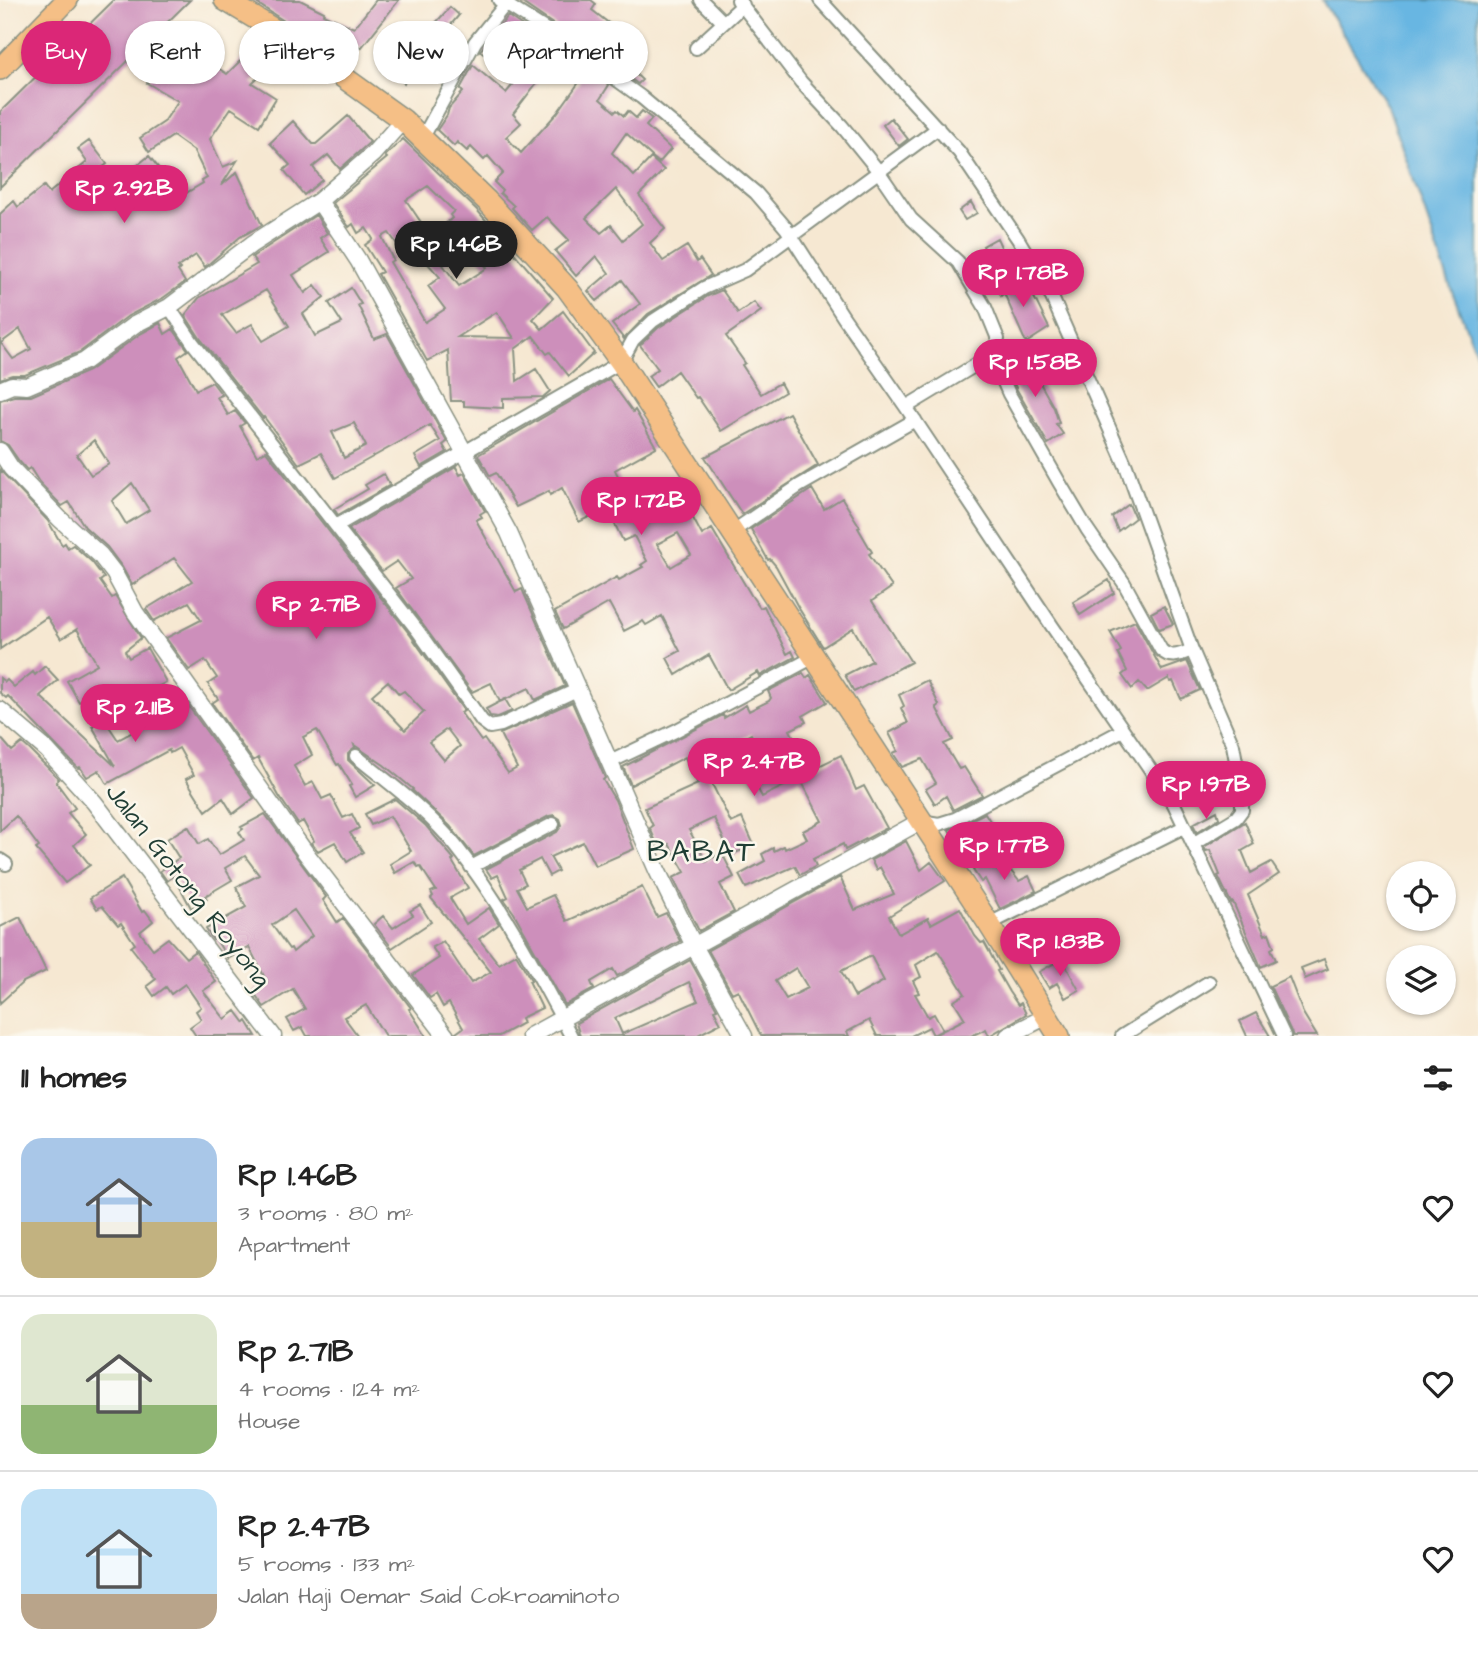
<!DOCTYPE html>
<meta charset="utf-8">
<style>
body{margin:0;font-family:"Architects Daughter",sans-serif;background:#f2f2f2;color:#222;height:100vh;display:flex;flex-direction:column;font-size:26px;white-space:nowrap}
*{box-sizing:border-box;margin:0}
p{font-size:23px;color:#767676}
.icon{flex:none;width:38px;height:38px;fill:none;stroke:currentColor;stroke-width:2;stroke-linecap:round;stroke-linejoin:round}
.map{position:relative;height:1036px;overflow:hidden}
.drawer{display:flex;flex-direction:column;background:#fff;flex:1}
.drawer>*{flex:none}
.top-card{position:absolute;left:21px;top:21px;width:700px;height:63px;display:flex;gap:14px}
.buttons{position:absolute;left:1386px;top:861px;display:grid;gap:14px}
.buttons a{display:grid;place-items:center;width:70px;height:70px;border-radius:50%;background:#fff;box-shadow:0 2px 5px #0004;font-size:35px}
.price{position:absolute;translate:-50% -60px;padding:0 16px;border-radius:24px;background:#db2777;color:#fff;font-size:23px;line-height:46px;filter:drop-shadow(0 2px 4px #0008)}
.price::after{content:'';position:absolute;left:50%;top:42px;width:21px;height:16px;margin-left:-10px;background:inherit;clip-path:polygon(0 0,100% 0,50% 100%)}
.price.on{background:#222;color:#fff}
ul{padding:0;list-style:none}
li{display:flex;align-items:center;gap:21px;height:175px;padding:0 21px}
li+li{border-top:2px solid #e0e0e0}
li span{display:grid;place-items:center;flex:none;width:196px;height:140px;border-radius:21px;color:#555}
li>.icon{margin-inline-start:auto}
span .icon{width:84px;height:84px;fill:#fffc;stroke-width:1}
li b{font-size:30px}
h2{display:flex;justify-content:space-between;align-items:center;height:84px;padding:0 21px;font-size:30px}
.pill{padding:0 24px;border-radius:32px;background:#fff;box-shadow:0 2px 5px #0004;font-size:24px;line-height:63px}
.pill.on{background:#db2777;color:#fff}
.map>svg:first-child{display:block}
.water{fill:#67b6e2;stroke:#437a8b;stroke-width:2}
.building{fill:#cd8fbb;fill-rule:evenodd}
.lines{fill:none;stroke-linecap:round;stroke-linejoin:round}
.minor-casing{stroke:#8a9283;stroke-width:16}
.tertiary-casing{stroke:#8a9283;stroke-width:19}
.trunk-casing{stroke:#8a9283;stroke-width:24}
.minor{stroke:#fff;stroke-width:12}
.tertiary{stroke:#fff;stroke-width:16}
.trunk{stroke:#f5bf86;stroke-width:21}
.labels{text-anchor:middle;stroke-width:5;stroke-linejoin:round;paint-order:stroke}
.street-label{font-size:26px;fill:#1f3d34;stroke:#fbf7ec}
.quarter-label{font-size:30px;letter-spacing:2px;fill:#1f3d34;stroke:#fbf7ec}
</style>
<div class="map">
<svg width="1478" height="1036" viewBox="0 0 1478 1036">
<rect width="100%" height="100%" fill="#fbf7ec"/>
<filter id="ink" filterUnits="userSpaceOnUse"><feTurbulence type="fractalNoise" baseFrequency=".0143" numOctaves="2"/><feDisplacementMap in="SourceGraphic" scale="14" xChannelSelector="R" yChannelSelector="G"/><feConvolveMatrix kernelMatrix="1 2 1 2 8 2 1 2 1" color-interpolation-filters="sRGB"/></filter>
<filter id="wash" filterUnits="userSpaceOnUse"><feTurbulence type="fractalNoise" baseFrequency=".00686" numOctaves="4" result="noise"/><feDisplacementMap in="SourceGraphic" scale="28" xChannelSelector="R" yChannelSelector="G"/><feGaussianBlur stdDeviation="1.57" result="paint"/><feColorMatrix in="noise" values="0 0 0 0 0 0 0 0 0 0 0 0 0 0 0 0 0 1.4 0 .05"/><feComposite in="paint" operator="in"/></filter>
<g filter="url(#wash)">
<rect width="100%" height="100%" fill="#f6e8d2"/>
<path class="water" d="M1322,0H1478V358L1453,294L1389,109Z"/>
<g id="blocks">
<path class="building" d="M114,0H190L0,187V112Z
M252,0H300L324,12L323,14L354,28L376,0H399L361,48L339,31L337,35L329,31L321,45Z
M518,0H591L596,4L592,10L620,32L613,42L594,27L582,44Z
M450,7L459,15L439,39L458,55L446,77L425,59L404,83L392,72Z
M508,16L609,85L600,99L615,112L617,110L624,116L628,111L636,118L642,111L652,119L646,126L671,149L659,163L626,133L612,153L634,176L651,158L664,170L639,195L665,229L650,243L663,261L687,246L697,262L700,259L711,275L648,314L624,339L612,324L640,304L622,280L597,301L588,291L609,273L596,256L576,276L555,251L569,240L547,217L532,230L512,208L514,206L500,193L502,190L494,182L503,173L488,156L484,160L471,147L467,151L457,142L454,146L437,130L447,115L449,108L463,92L460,89L473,65L506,93L526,69L503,53L498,61L480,51ZM555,62L580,81L557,113L521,153L506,137L521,123L513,114L552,63ZM616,189L642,224L623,240L611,225L601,233L586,218Z
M185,41L199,51L197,54L227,74L248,53L265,70L252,83L276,98L259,126L231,108L210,139L223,167L237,161L221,186L237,172L262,225L240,237L205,267L196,255L178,267L180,269L178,271L185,282L163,298L128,316L80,352L25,375H12L0,379V214L14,201L18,207L44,186L49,193L87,162L78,149L89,141L107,164L90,177L107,198L127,182L125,178L137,169L135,167L149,156L181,196L203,183L202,181L207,178L194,151L173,136L149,152L140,138L164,122L178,101L147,83L158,65L165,70ZM20,329L31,349L13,359L1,343Z
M611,50L626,60L624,63L642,80L638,84L605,60Z
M348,116L370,142L340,169L328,155L313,167L322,180L304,195L284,170L290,165L270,143L293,121L313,144H316Z
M891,118L908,139L899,146L883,125Z
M403,139L477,210L553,298L533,319L542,329L563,311L594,353L569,376L550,352L547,354L533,336L515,349L517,381L536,369L550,391L543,397L503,398V408L464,406V401H451L448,350L427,361L378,274L382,272L365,245L373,239L366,228L358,233L353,224L349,227L333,203L387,158L385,156ZM428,186L454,211L450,215L452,218L431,237L406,200ZM389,233L402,251L411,245L440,277L428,286L445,309L425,322L390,262L393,260L382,237ZM468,243L487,268L459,286L443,265ZM497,312L514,338L458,337Z
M971,202L977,213L965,220L959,211Z
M316,215L327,233L320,238L329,252L293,275L305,293L315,285L324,297L303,314L315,336L342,323L329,303L351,288L361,304L358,305L374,339L387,334L447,442L443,445L447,452L421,467L415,456L440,441L430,425L335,478L321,453L299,464L264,417L263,418L200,338L185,315L199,298L257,264L252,257L258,253ZM266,290L289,326L263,341L252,324L236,333L222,315ZM354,423L366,446L344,458L332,432Z
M997,238L1002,249L989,258L983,246Z
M1014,273L1025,297L1032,293L1049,328L1026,343L1004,293L1001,296L996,284Z
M722,290L738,313L754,302L761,311L726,336L745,363L742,365L761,394L780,383L785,392L721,431L698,397L696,398L677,371L656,387L648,376L658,369L640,345L658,328L708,296Z
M160,323L165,334L173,329L188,350L178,357L196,390L212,382L222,395L217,397L228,415L235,411L245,423L240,426L257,456L266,451L411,636L464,711L461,713L481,741L484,739L508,773L517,768L500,734L572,702L605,778L603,780L615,800L634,849L595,866L583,842L550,857L558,871L549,876L540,859L519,870L526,884L517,888L527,907L553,895L567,921L642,887L657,917L666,913L680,941L617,976L613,969L591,982L594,989L565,1005L514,913L504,899L508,897L498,875L492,878L486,869L557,832L562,825L560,819L554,815L549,816L474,856L450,826L412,790L413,789L384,765L354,745L355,748L348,754V760L375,785L355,797L349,786L352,785L339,764L337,765L317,730L303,737L312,755L294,766L305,786L313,782L322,799L331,795L343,818L352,814L359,828L350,833L363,852L347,862L335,842L318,851L311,843L314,841L303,821L298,824L279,796L258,758L253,761L212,703L218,699L208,684L217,678L205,660L189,670L166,638L201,620L189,602L154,621L146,609L192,581L174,558L132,585L122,567L107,547L85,527L69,502L62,506L39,482L30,468L27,470L19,461L8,445L0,441V400L14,396H31L89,371L140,334ZM94,440L109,464L91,475L77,455ZM132,483L149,510L126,524L112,501ZM388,681L399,694L404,691L424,712L405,730L372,695ZM447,729L460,746L444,760L429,742Z
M1025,356L1054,408L1059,423L1056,424L1063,434L1048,444L1017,390L1007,367Z
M609,379L633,412L635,410L656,447L615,470L629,498L624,500L633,519L686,489L693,501L686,505L702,535L712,529L751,595L760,608L764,606L787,654L792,651L795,657L760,676L758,672L728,690L709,655L676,675L667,658L680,651L662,616L646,625L643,621L624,631L609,603L563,629L555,612L617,577L619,580L643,567L641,565L647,561L634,536L623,541L607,508L579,522L562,488L550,495L549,491L516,507L496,473L490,476L478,455ZM678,533L691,555L671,567L657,544Z
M789,413L818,465L742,514L705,457Z
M456,467L460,475L464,473L485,511L480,514L482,517L476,520L516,592L522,589L565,686L535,700L529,688L500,702L491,683L472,692L396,588L411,579L397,561L382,571L349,529Z
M0,470L48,521L62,545L65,543L68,548L73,545L92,562L104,578L100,581L112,598L115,596L141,638L125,651L129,658L147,648L166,682L113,713L100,690L79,702L67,681L97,664L77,629L61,639L47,617L0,649Z
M384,474L390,485L338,515L334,509L368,489L365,485Z
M812,489L824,509L842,498L860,527L858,528L872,552L869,554L892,587L872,601L911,662L854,692L845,675L872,661L853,628L823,647L798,607L776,566L770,559L768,560L751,529Z
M1129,504L1135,518L1118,531L1112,517Z
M1109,580L1114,593L1080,615L1073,602Z
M1164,606L1173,624L1159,629L1151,613Z
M1135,621L1162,670L1187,661L1200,690L1181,699L1173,681L1170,682L1169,678L1147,691L1139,682L1132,689L1122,675L1127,671L1118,653L1121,651L1110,632Z
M45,666L58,680L40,696L115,766L92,726L104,719L118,740L168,713L169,715L187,704L254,798L233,814L223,798L206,811L186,779L194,775L179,748L170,753L169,750L107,784L99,770L87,777L80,767L78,768L8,696L6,698L0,693V678L5,682L7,680L14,687L33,672L35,675Z
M803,673L806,678L810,675L827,702L803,716L806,722L790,730L811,770L841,755L856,790L864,786L887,828L845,850L843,844L813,859L816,866L800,875L795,866L746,888L739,875L765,861L762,854L773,848L774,851L784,846L785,849L807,839L803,831L822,821L800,778L762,797L745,764L763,756L751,734L722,749L721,747L699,757L731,823L742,818L754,845L731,855L714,818L689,830L706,861L722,853L734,877L720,884L734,912L699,931L673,878L685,872L669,844L659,849L650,828L653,826L645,808L698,784L685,757L631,785L623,767L723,715L724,718L746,705L749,711L769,701L771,698L768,691Z
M925,681L928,682L939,705L936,707L953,740L944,744L959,769L964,767L982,795L953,810L946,796L935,804L926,789L936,783L922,759L902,767L893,753L898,751L889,733L908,723L901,708L904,706L899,695Z
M505,699L512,711L498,717L490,716L486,709Z
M0,737L12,751L22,743L30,750L59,779L56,782L75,808L68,813L86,834L74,845L90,865L65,883L36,849L39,847L16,816L0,831Z
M395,799L426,826L454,859L452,861L468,888L450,898L466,924L489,908L499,924L479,939L499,964L516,954L531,980L529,981L542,1008L521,1018L523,1023L499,1036H456V1033L463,1028L449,1003L443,1007L436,994L430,998L413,975L439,958L432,947L443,941L471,983L491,972L431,898L433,896L431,892L436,890L420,866L418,867L414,862L395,873L390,864L411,851L390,816L371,825L365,814Z
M1217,811L1219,818L1197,832L1193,824Z
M985,813L997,832L963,852L949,830Z
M265,814L326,897L323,900L337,922L343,918L411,1008L409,1009L426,1036H385L366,1005L344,1017L358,1036H307L302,1027L294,1031L287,1019L305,1009L293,989L264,1007L253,991L267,982L249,947L228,959L215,938L213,940L206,929L246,907L236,887L259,875L245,856L225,868L232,880L205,896L207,899L191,908L174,876L167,881L160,871L179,858L167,839L188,826L199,844L208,839L219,855L244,840L239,832L243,829L241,827ZM294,910L312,936L293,952L291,948L289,949L272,925Z
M1245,822L1254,844L1242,851L1251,873L1271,862L1279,874L1248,895L1265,935L1269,933L1274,947L1271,949L1276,960L1261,967L1233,902L1231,903L1218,876L1220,875L1210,850L1206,851L1204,847Z
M906,841L921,870L931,862L945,881L889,916L899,934L928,918L931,924L960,908L975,936L981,943L984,942L990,953L999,970L997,971L1009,992L1018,1005L1021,1003L1026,1014L989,1036L986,1029L971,1036H932L965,1019L954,1001L965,994L938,951L916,965L921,977L913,981L919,993L915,994L928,1017L934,1014L943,1030L933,1035L929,1027L911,1036H877L869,1020L847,1032L849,1036H761L738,990L732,993L708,950L840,877L855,910L894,894L880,867L876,870L871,860ZM871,956L884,981L855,997L841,971ZM796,968L808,988L786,999L775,981Z
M995,855L997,857L999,856L1019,881L1029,876L1036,891L1000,909L985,879L981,882L973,870Z
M122,878L142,912L145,910L153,921L140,932L153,949L168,938L186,958L195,951L216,982L203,991L225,1019L236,1011L245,1023L247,1021L256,1036H196L190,1027L201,1019L196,1011L201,1007L185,984L171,994L166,987L154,996L147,986L156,979L131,947L135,944L121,923L118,925L102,906L97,909L90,898Z
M420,905L431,922L392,948L374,924L383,916L393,928L413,915L410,911Z
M20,917L46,971L23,982L0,1003V927Z
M1062,959L1079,990L1065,998L1057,983L1049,988L1039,972Z
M1324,959L1328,969L1305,979L1301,968Z
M690,960L717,1009L714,1010L721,1023L696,1036H580L576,1023ZM689,982L698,1001L622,1034L615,1018Z
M1289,977L1303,1013L1317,1036H1293L1270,986Z
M1256,1013L1270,1036H1247L1240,1021Z"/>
</g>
</g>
<g filter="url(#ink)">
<use href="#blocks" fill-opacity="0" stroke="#8a9283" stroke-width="2"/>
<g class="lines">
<defs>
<path id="minor" d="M499,0L553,34L641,97L756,193L786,228L844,318L906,407L1052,626L1174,804L1284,1036
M701,0L723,22
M738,0L801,82L842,126L876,168L911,219L958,262L985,307L998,339L996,348L992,355L1009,394L1059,482L1087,529L1124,583L1161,650C1171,660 1181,654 1192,650
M820,0L959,152L1018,239L1050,293L1126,466L1192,650L1233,745L1242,794V810L1236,818L1193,844
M696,48L743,5
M422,139L475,42L509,0
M169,307L193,343L418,631L482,721L490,727L501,725L579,689
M906,407L992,355
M336,526L621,362L633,340L653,321L704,288L745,270L938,128
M732,532L799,486L915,420
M356,756C390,784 427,810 455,845C501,903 537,971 571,1036
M610,762L675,731L814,657
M921,821L939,824L955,819L1123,730
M0,860L6,864
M471,867L553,824
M989,924L1184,827
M1122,1036L1209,982"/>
<path id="tertiary" d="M319,201L358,260L509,533L657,870L693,944L744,1036
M0,390L12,385L27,386L85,361L134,325L169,307L252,244L319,201L373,154L403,120
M0,451L11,468L60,519L100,555L114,573L135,612L305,852L446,1036
M0,710L47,750L94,802L273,1036
M530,1036L921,821
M1008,1036L1047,1016"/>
<path id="trunk" d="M225,0L293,41L403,120L487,201L567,288L621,362L989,924L1059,1036
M0,69L67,0"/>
</defs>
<use href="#minor" class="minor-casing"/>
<use href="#tertiary" class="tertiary-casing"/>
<use href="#trunk" class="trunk-casing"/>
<use href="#minor" class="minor"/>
<use href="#tertiary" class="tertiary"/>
<use href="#trunk" class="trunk"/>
</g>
</g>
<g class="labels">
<g class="street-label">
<text transform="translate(189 885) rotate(52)" y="9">Jalan Gotong Royong</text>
</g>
<g class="quarter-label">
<text x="702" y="861">BABAT</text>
</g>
</g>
</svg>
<div class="buttons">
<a><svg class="icon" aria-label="locate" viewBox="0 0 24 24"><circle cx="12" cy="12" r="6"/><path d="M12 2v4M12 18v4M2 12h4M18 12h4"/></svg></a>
<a><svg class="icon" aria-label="layers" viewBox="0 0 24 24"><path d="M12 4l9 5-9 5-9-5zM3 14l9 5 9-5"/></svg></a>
</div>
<b class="price" style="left:124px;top:225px">Rp 2.92B</b>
<b class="price on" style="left:456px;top:281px">Rp 1.46B</b>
<b class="price" style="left:1023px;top:309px">Rp 1.78B</b>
<b class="price" style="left:1035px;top:399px">Rp 1.58B</b>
<b class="price" style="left:641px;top:537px">Rp 1.72B</b>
<b class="price" style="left:316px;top:641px">Rp 2.71B</b>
<b class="price" style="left:135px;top:744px">Rp 2.11B</b>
<b class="price" style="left:754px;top:798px">Rp 2.47B</b>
<b class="price" style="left:1206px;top:821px">Rp 1.97B</b>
<b class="price" style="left:1004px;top:882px">Rp 1.77B</b>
<b class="price" style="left:1060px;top:978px">Rp 1.83B</b>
<div class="top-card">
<a class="pill on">Buy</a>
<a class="pill">Rent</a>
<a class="pill">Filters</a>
<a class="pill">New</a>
<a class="pill">Apartment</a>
</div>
</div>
<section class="drawer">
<h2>11 homes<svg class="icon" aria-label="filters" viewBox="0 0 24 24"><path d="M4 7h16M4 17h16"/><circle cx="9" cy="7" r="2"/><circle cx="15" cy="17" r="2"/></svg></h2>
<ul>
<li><span style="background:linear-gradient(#a9c7e8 60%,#c2b280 0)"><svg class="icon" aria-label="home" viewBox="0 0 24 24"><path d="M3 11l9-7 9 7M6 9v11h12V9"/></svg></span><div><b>Rp 1.46B</b><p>3 rooms · 80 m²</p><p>Apartment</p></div><svg class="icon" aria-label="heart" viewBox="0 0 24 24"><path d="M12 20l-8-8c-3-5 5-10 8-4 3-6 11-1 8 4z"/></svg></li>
<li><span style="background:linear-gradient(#dfe7d0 65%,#8fb573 0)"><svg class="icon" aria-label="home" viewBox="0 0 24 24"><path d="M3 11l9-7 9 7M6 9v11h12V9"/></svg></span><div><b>Rp 2.71B</b><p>4 rooms · 124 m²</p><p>House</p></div><svg class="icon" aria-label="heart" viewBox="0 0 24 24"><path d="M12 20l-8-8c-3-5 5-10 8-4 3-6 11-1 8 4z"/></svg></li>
<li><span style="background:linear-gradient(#bfe0f5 75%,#b9a48a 0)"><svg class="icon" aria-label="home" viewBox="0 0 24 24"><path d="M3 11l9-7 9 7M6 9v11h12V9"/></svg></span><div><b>Rp 2.47B</b><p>5 rooms · 133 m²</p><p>Jalan Haji Oemar Said Cokroaminoto</p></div><svg class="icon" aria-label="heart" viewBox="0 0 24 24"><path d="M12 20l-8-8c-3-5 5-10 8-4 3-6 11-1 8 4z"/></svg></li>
</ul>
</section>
